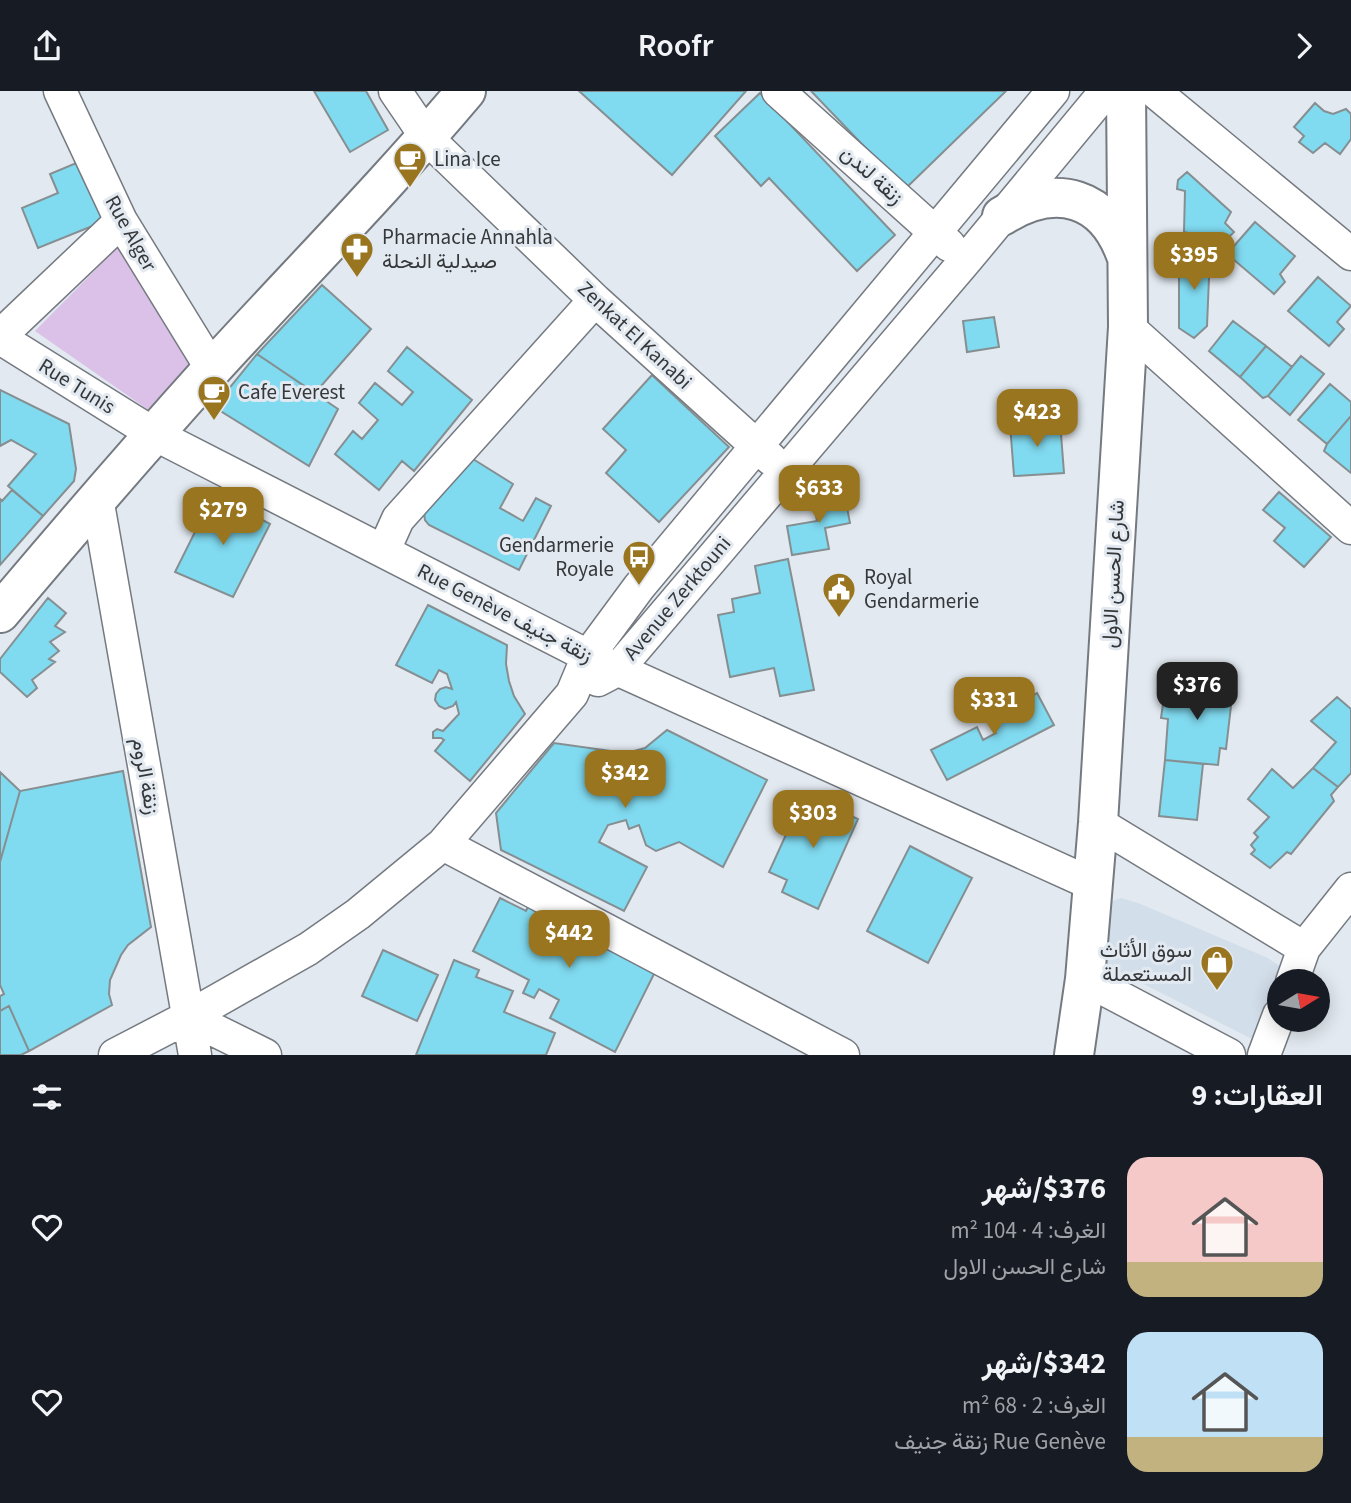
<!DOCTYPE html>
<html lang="ar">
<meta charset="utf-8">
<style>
body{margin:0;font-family:"Source Sans 3",Vazirmatn,sans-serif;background:#242831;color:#f1f3f6;direction:rtl;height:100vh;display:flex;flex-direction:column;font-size:26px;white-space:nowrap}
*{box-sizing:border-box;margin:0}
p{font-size:23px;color:#9ea1a6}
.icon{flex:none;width:38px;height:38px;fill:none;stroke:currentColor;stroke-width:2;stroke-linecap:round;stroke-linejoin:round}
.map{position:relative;height:964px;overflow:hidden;direction:ltr}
.details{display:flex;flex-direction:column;background:#171b24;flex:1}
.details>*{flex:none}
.needle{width:46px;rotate:79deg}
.controls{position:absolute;left:1267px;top:878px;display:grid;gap:14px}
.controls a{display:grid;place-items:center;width:63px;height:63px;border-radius:50%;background:#171b24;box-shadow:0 4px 18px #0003;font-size:35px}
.price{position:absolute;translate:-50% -60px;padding:0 16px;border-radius:14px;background:#9a7520;color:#fff;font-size:23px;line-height:46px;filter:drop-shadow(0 2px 4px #0008)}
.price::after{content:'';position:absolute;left:50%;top:42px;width:21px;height:16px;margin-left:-10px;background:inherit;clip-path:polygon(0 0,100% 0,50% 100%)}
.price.active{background:#222;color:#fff}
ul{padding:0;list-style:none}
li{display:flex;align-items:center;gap:21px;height:175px;padding:0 28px}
li span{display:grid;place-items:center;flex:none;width:196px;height:140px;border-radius:21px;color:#555}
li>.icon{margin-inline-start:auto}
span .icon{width:84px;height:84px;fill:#fffc;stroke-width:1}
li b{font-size:30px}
h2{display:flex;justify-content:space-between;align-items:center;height:84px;padding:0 28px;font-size:30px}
header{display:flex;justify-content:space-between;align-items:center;height:91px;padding:0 28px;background:#171b24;font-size:32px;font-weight:600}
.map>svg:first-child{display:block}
.built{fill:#d2deea}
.green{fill:#dbc0e7}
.building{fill:#80daf0;stroke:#858f91;stroke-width:2}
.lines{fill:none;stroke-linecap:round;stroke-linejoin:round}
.minor-casing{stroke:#757a80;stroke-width:35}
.tertiary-casing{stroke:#757a80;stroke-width:42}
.minor{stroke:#fff;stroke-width:32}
.tertiary{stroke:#fff;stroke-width:38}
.labels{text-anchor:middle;stroke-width:6;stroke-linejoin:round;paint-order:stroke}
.poi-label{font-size:21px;fill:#35383a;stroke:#e2e9f0;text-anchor:start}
.street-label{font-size:21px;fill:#35383a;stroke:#e2e9f0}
</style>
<header><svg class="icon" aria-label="forward" viewBox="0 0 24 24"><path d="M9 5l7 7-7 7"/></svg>Roofr<svg class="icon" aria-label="share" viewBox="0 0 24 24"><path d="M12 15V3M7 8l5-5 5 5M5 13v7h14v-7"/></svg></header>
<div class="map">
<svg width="1351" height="964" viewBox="0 0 1351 964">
<rect width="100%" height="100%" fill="#e2e9f0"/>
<path class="built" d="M1121,807L1138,812L1268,867L1281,876L1268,926L1260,943L1250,947L1104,873L1110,811Z"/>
<path class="green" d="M119,155L189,273L150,320L35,240Z"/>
<path class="building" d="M314,0H366L388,39L350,61Z
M579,0H746L672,84Z
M811,0H1006L905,98Z
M760,2L895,144L857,180L769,87L761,95L715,45Z
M1315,12L1324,20L1333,23L1346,18L1351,23V48L1340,63L1325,52L1313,62L1299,51L1304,45L1294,36Z
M81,70L105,130L38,157L22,117L58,102L50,83Z
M1187,81L1231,121L1225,132L1234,141L1218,157L1197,159V144L1184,141L1185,100L1177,98L1178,89Z
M1255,131L1295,165L1280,183L1285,191L1274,203L1227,163Z
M1179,162L1210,163L1207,235L1194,247L1179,237Z
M1318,186L1351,215L1337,231L1344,238L1329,255L1288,220Z
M322,194L371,238L315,302L257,263Z
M994,226L999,256L967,261L963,230Z
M1233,230L1266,255L1240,286L1209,260Z
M1266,255L1292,276L1268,305L1263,307L1240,286Z
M407,256L472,309L414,380L402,370L379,399L335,363L353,340L362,348L378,329L359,312L375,292L402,314L413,301L388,280Z
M257,263L338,318L309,375L214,316Z
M1301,265L1324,283L1290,324L1268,305Z
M652,284L729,356L659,431L606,382L626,359L603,338Z
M1330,293L1351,311V325L1327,353L1298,329Z
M0,299L69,333L76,378L74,390L43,425L8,395L36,363L11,349L0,355Z
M1351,325V382L1324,360L1327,353Z
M1060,330L1064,382L1014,385L1010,333Z
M473,368L513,393L500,417L523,430L536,407L551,415L519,479L429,434L425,429L424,422Z
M12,399L43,425L0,474V408L2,410Z
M844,401L850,432L825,437L829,458L792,464L787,435L817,430L813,407Z
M1279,401L1331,446L1304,476L1274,450L1285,437L1263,419Z
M214,403L270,433L233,506L175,481Z
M788,468L814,599L780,605L774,577L730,586L718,524L734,521L732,508L760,502L755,475Z
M48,507L66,522L55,535L65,541L50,551L59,560L49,568L55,571L32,589L37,597L27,606L0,581V568Z
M428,514L507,554L506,573L509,590L514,605L525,623L470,690L435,660L444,649L441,647H433V641L437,638L443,640L459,623L456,611L453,615L445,618L439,615L435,609L436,603L440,598L446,596L452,598L447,583L439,579L432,592L396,574Z
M1171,589L1225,595L1224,605L1232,606L1226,658L1220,657L1218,674L1165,669L1168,628L1161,627L1163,613L1169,614Z
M1037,602L1054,634L947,689L931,659L977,636L983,649L996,642L989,627Z
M1337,606L1351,618V682L1338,696L1313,677L1336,651L1311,630Z
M667,639L767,689L723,776L679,751L656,760L646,754L639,734L629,738L626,729L608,734L599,751L647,776L624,820L501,759L496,722L554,652L618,661L634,660L645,657Z
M1165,669L1203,673L1197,729L1159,725Z
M1313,677L1338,696L1331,704L1334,710L1291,763L1287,761L1270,777L1251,763L1255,759L1251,754L1258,746L1254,742L1269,726L1248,708L1272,678L1293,697Z
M123,680L151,836L128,854L121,864L110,889L109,903L112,914L29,960L9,915L0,920V905L4,903L0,894V771L20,700Z
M0,681L20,700L0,771Z
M804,704L858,728L818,818L782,801L787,789L769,781Z
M910,755L972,787L928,872L867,840Z
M500,807L526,820L530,812L657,877L615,961L550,927L559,909L539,898L534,907L523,902L529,889L473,860Z
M383,859L438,884L417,930L362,905Z
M454,869L479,879L476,886L513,900L504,921L555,942L546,964H416Z
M9,915L29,960L21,964H0V920Z"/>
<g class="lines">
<defs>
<path id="minor" d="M60,0L121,130L212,278
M395,0L427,47L595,209L771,368
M778,0L949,154
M1154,0L1351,163
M1128,236L1351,437
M0,245L121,130
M0,247L154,343L588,565L1092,793
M97,407L195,964
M384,459L398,428L595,209
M598,589L617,579L966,169L1106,0
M1098,732L1304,857
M443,753L843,964
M1085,888L1229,964
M1292,891L1304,857L1351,798
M188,926L265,964
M115,964L188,926L308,858L358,823L443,753L572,603L588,565L639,496L1053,0
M1264,964L1279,924"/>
<path id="tertiary" d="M1002,125C1056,91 1106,105 1127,167
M0,522C70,439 140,358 212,278C297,185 385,96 466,0
M1074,964L1085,888L1098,732L1128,236L1126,0"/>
</defs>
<use href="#minor" class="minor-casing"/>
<use href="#tertiary" class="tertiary-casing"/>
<use href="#minor" class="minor"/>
<use href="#tertiary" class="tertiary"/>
</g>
<defs>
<symbol id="cafe-pin" viewBox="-11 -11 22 30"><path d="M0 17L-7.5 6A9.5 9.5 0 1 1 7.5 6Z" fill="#9a7520" stroke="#e2e9f0"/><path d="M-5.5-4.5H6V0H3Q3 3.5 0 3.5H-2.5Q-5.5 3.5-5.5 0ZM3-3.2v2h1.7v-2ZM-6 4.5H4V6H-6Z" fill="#fff"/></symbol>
<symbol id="pharmacy-pin" viewBox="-11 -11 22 30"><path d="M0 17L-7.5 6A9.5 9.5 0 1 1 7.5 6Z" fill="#9a7520" stroke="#e2e9f0"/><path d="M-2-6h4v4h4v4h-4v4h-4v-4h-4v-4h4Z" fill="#fff"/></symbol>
<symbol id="bus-pin" viewBox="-11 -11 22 30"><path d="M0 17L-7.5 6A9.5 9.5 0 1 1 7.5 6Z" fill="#9a7520" stroke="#e2e9f0"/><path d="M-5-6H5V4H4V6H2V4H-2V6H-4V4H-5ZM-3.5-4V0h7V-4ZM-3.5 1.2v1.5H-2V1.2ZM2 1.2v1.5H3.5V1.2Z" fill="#fff"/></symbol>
<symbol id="civic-pin" viewBox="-11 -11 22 30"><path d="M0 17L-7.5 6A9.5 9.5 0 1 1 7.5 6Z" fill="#9a7520" stroke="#e2e9f0"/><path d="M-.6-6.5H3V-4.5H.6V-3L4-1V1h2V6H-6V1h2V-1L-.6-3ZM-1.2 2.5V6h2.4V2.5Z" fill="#fff"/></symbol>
<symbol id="shop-pin" viewBox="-11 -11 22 30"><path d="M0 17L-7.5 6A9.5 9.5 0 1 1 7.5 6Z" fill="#9a7520" stroke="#e2e9f0"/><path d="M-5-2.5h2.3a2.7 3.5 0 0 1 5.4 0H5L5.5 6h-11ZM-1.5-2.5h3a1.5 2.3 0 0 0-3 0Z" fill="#fff"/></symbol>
</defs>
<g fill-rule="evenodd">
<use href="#cafe-pin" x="391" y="49" width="38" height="52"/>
<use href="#pharmacy-pin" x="338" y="139" width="38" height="52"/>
<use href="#cafe-pin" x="195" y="282" width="38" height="52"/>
<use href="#bus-pin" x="620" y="447" width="38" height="52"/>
<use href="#civic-pin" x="820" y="479" width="38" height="52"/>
<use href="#shop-pin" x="1198" y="852" width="38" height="52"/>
</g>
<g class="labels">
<g class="poi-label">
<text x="434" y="75">Lina Ice</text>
<text x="382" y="153">Pharmacie Annahla<tspan x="382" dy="24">صيدلية النحلة</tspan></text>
<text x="238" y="308">Cafe Everest</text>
<text x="614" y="461" text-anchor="end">Gendarmerie<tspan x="614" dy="24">Royale</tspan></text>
<text x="864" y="493">Royal<tspan x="864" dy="24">Gendarmerie</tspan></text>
<text x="1192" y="866" text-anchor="end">سوق الأثاث<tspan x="1192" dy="24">المستعملة</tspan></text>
</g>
<g class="street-label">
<text transform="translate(872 84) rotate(42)" y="7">زنقة لندن</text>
<text transform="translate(131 142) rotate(61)" y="7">Rue Alger</text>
<text transform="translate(635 244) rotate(43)" y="7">Zenkat El Kanabi</text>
<text transform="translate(77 295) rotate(32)" y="7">Rue Tunis</text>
<text transform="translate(1113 483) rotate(-87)" y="7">شارع الحسن الاول</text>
<text transform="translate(677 507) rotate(-50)" y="7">Avenue Zerktouni</text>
<text transform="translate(505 522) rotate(27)" y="7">Rue Genève زنقة جنيف</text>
<text transform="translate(146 685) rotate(80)" y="7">زنقة الروم</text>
</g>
</g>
</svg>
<div class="controls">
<a><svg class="needle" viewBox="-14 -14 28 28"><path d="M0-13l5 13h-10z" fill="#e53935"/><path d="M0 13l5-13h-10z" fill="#9ea1a6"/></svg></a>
</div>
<b class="price" style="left:1194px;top:201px">$395</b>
<b class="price" style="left:1037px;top:358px">$423</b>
<b class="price" style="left:819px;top:434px">$633</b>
<b class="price" style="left:223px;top:456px">$279</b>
<b class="price active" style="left:1197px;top:631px">$376</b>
<b class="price" style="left:994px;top:646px">$331</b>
<b class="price" style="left:625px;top:719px">$342</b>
<b class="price" style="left:813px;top:759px">$303</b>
<b class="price" style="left:569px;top:879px">$442</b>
</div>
<section class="details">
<h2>العقارات: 9<svg class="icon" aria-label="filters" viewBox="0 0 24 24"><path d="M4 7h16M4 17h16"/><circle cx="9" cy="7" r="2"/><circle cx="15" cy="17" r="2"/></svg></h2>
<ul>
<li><span style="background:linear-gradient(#f6c9c9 75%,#c2b280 0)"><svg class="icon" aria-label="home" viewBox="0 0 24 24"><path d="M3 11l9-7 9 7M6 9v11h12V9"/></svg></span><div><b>$376/شهر</b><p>الغرف: 4 · 104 m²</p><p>شارع الحسن الاول</p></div><svg class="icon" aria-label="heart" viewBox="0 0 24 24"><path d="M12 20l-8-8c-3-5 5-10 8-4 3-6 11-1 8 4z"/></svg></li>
<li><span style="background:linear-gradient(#bfe0f5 75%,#c2b280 0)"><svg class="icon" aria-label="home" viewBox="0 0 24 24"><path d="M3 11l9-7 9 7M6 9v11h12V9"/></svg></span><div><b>$342/شهر</b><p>الغرف: 2 · 68 m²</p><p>Rue Genève زنقة جنيف</p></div><svg class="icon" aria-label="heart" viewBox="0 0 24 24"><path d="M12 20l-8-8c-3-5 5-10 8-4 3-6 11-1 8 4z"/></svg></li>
</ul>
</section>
